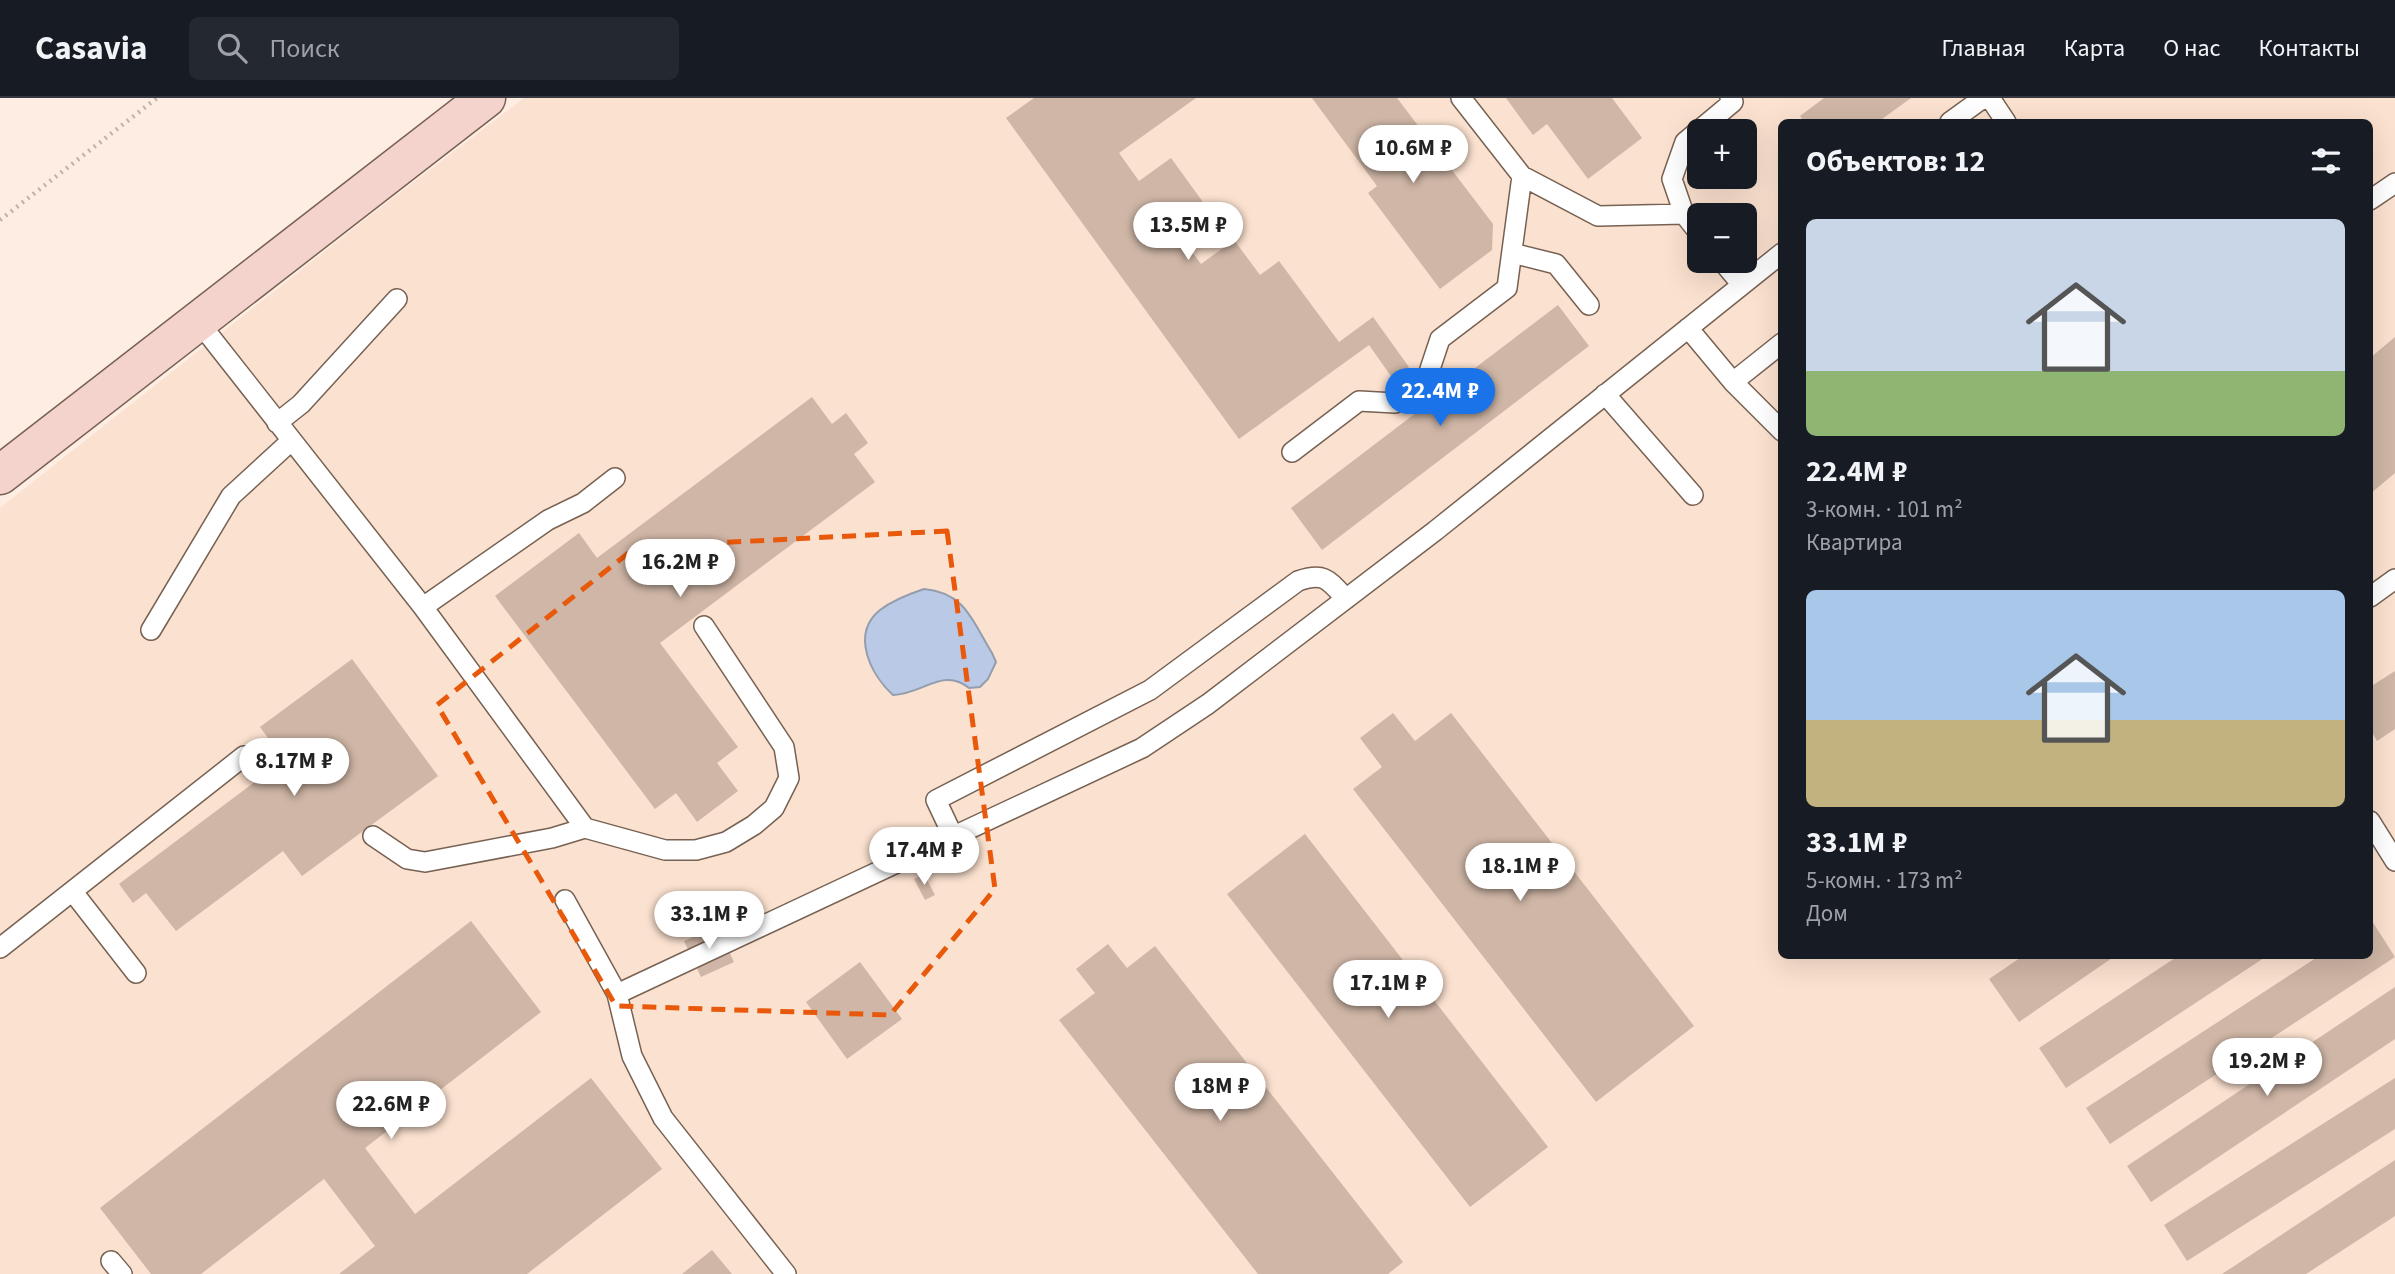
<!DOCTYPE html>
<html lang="ru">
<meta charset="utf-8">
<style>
body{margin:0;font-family:"Source Sans 3",sans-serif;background:#242831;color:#f1f3f6;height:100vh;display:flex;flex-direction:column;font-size:26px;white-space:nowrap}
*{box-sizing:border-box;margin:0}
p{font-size:23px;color:#9ea1a6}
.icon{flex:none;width:38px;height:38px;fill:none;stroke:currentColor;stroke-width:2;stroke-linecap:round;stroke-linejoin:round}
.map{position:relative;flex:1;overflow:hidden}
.side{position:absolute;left:1778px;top:21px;width:595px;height:840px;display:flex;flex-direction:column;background:#171b24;border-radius:10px;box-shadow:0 7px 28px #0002}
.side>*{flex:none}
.tools{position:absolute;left:1687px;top:21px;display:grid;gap:14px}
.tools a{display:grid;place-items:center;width:70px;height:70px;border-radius:10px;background:#171b24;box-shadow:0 7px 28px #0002;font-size:35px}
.price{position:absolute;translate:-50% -60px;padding:0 16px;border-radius:24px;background:#fff;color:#222;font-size:23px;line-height:46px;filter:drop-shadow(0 2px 4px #0008)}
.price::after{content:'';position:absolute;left:50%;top:42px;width:21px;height:16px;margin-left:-10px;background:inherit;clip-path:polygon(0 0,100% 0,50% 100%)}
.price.on{background:#1a73e8;color:#fff}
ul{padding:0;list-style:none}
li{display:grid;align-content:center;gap:14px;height:371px;padding:0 28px}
li span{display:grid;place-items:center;height:217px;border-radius:10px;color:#555}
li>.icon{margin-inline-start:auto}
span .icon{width:126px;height:126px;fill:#fffc;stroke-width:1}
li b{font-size:30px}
h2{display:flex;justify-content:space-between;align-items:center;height:84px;padding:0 28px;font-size:30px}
header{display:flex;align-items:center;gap:42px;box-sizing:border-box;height:98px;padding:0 35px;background:#171b24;border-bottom:2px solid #363941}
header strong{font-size:33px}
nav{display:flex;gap:38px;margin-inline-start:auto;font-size:24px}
.search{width:490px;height:63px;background:#242831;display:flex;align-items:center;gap:18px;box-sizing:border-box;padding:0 24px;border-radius:10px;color:#9ea1a6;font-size:26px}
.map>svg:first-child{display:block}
.built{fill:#fbe1cf;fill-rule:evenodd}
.water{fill:#bacae6;stroke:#949dae;stroke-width:2}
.building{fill:#cfb6a6}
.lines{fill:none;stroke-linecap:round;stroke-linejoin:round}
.lane-casing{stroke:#776152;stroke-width:22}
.secondary-casing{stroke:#776152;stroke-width:41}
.path{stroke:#c0b2a9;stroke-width:4.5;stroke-dasharray:2 5;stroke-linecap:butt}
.lane{stroke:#fff;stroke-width:19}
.secondary{stroke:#f5d3cd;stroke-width:38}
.marked{fill:none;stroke:#e8590c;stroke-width:5;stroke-dasharray:14 9;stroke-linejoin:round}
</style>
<header>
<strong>Casavia</strong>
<div class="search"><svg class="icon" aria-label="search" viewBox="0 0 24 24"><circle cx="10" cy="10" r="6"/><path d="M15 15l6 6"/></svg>Поиск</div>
<nav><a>Главная</a><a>Карта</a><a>О нас</a><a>Контакты</a></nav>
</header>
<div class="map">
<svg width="2395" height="1176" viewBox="0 0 2395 1176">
<rect width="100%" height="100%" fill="#fdede3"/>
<path class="built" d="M524,0H2395V1176H0V410L368,119ZM1782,24H2370V858H1782ZM1699,33H1745V79H1699ZM1699,117H1745V163H1699Z"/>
<path class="water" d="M924,491C966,495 972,523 992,555L996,564L988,581L980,589L969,590C943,569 923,596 893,597C871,577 850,536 880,512C893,502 909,496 924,491Z"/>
<path class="building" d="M1034,0H1196L1119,55L1139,83L1171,60L1221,129L1190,151L1201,166L1234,142L1260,177L1279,163L1339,244L1373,219L1409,269L1393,281L1369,247L1239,341L1006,20Z
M1312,0H1397L1493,126L1492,152L1440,191L1368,95L1377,88Z
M1506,0H1612L1642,40L1588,81L1547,26L1533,37Z
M1824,0H1911L1878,24H1804L1800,18Z
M1558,207L1589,248L1322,452L1291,410Z
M2395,239V375L2370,396V260Z
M812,299L832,326L846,315L868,345L854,356L875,384L660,545L738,649L717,665L738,693L697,724L676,695L655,711L495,498L579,435L597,460Z
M352,561L438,678L302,778L283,753L176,833L146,795L133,805L119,786L284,662L260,629Z
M2395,573V631L2377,643L2370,631V589Z
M1393,615L1415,643L1451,615L1694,928L1596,1004L1353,691L1382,669L1360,640Z
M1305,736L1548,1049L1470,1109L1227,796Z
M924,776L935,797L925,802L914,781Z
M471,823L541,914L365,1050L415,1116L591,980L662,1071L527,1176H339L375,1148L324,1081L201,1176H151L100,1110Z
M2372,823L2395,859L2110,1046L2086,1010L2319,858H2370Z
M717,828L734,864L701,879L684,843Z
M1108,846L1127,870L1155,848L1403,1164L1388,1176H1258L1059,922L1095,895L1076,871Z
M2023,858H2115L2019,924L1989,881Z
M2178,858H2267L2066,990L2039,950Z
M860,864L902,921L847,961L806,904Z
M2395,889V941L2151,1104L2127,1068Z
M2395,980V1031L2187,1163L2164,1127Z
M2395,1062V1118L2306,1176H2222Z
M712,1152L732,1176H682Z"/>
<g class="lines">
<defs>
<path id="lane" d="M1461,0L1522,78L1598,118L1684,116
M1990,0L2006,24
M1950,24L1983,0
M2370,102L2395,85
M1699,135L1684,116L1672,81L1685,44L1733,4L1730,0
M1512,155L1556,166L1589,207
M1722,163L1742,187
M198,223L423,509L585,730
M1688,230L1733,284L1782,333
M1733,284L1782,245
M1605,296L1693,397
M277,325L301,306L397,201
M1292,354L1359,303L1395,305L1427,280L1440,241L1507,190L1522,78
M2370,499L2395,481
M423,509L548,422L583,405L615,380
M151,532L231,398L291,343
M2370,723L2395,763
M373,738L407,761L425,764L552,740L585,730L665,752H696L726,744L754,727L774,710L789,680L784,649L704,528
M953,738L936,702L1150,592L1298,483C1324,474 1328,481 1346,501
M73,794L136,875
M565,802L617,896L632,958L663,1020L786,1176
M0,850L244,658
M617,896L1142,650L1208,606L1435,433L1782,155
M111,1163L122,1176"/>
<path id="secondary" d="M0,377L486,0"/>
</defs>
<use href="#lane" class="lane-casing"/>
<use href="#secondary" class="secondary-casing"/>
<path class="path" d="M0,122L157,0"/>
<use href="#lane" class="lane"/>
<use href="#secondary" class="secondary"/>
</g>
<path class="marked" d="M947,433L995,791L890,917L616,908L437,607L636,449Z"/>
</svg>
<div class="tools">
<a>+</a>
<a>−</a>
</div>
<b class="price" style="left:1413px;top:87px">10.6M ₽</b>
<b class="price" style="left:1188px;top:164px">13.5M ₽</b>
<b class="price on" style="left:1440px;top:330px">22.4M ₽</b>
<b class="price" style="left:680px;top:501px">16.2M ₽</b>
<b class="price" style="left:294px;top:700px">8.17M ₽</b>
<b class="price" style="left:924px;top:789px">17.4M ₽</b>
<b class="price" style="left:1520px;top:805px">18.1M ₽</b>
<b class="price" style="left:709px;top:853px">33.1M ₽</b>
<b class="price" style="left:1388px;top:922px">17.1M ₽</b>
<b class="price" style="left:2267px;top:1000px">19.2M ₽</b>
<b class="price" style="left:1220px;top:1025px">18M ₽</b>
<b class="price" style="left:391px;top:1043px">22.6M ₽</b>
<section class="side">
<h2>Объектов: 12<svg class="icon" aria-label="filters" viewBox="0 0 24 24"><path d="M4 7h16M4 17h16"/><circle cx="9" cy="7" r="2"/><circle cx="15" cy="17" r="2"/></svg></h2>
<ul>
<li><span style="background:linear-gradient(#c9d6e8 70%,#8fb573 0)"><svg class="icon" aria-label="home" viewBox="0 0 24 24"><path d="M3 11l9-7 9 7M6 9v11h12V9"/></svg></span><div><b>22.4M ₽</b><p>3-комн. · 101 m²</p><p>Квартира</p></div></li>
<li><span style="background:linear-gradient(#a9c7e8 60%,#c2b280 0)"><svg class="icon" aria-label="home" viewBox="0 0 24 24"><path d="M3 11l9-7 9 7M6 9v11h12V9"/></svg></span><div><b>33.1M ₽</b><p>5-комн. · 173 m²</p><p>Дом</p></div></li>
</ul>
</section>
</div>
